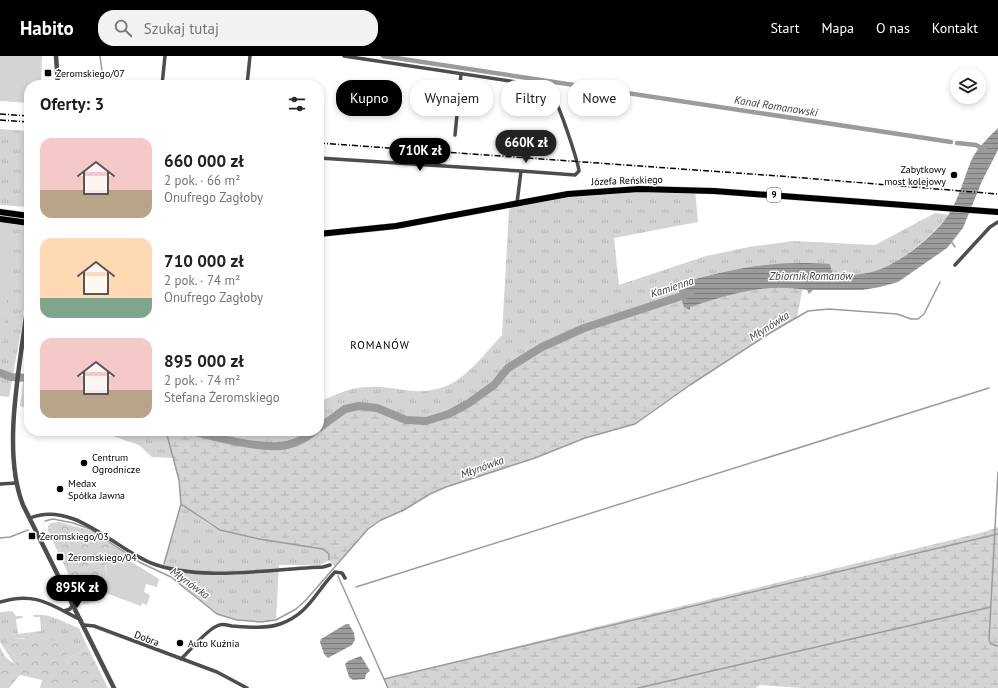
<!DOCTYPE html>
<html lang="pl">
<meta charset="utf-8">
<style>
body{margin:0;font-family:"PT Sans",sans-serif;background:#f2f2f2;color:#202124;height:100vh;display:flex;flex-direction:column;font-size:15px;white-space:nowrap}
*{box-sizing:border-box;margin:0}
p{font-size:13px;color:#757577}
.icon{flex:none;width:22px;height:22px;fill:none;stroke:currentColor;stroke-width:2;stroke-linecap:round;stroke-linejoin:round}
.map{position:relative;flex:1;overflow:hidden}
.panel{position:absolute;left:24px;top:24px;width:300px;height:356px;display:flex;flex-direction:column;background:#fff;border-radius:16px;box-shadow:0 2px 6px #0003}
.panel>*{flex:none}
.banner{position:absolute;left:336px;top:24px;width:380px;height:36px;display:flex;gap:8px}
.fabs{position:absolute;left:950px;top:12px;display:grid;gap:8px}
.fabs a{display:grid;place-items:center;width:36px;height:36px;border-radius:50%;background:#fff;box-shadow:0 2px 6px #0003;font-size:20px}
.price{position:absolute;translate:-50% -34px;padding:0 9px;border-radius:14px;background:#000;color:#fff;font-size:13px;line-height:26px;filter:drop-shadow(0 1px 2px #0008)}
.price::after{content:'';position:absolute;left:50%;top:24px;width:12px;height:9px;margin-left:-6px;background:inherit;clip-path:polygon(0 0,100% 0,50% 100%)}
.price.on{background:#222;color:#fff}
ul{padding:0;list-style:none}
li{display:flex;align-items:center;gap:12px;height:100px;padding:0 16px}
li span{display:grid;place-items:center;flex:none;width:112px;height:80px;border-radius:12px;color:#555}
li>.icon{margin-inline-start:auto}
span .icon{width:48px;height:48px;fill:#fffc;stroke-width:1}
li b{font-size:17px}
h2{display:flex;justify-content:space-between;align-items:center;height:48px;padding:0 16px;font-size:17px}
.chip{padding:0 14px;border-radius:16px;background:#fff;box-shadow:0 2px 6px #0003;font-size:14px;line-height:36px}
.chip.on{background:#000;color:#fff}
header{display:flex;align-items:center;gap:24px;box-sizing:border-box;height:56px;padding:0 20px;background:#000;color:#fff}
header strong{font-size:19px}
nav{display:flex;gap:22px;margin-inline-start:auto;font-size:14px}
.search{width:280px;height:36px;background:#f2f2f2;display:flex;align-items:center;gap:10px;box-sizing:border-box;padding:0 14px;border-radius:16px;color:#757577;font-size:15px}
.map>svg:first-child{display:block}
.grass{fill:url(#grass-tufts)}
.forest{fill:url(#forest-crowns)}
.wetland{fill:url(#wetland-marsh)}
.garden{fill:#d4d4d4}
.water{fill:url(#water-rules)}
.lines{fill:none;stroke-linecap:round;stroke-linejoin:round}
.stream{stroke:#9b9b9b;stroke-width:1.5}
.canal{stroke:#9b9b9b;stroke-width:4.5}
.river{stroke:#9b9b9b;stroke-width:8}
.primary-casing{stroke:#dbdbdb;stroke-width:7}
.minor{stroke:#4d4d4d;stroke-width:3.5}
.tertiary{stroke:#4d4d4d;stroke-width:4.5}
.primary{stroke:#000;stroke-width:6}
.rail{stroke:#000;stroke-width:1.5;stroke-dasharray:6 2 1 2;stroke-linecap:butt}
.poi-dot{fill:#000;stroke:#fff;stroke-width:1.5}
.labels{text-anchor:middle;stroke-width:3;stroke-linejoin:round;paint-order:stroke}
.shield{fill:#fff;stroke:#4c4c4c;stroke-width:1}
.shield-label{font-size:9px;font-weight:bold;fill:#000}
.poi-label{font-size:10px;fill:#000;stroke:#fff;text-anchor:start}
.street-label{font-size:10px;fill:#000;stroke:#fff}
.water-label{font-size:11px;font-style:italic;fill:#3c3c3c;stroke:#fff}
.neighbourhood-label{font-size:11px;letter-spacing:1px;fill:#000;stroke:#fff}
</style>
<header>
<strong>Habito</strong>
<div class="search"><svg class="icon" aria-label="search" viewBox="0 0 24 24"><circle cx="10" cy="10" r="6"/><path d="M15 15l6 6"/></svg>Szukaj tutaj</div>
<nav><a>Start</a><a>Mapa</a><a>O nas</a><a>Kontakt</a></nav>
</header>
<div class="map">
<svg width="998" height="632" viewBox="0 0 998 632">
<defs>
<pattern id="grass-tufts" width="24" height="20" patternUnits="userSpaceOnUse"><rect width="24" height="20" fill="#d4d4d4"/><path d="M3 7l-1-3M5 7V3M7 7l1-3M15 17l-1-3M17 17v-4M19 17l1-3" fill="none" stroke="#b4b4b4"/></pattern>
<pattern id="forest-crowns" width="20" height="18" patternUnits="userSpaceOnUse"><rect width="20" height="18" fill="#d4d4d4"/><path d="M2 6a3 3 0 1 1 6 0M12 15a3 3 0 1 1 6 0" fill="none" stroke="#b4b4b4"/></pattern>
<pattern id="wetland-marsh" width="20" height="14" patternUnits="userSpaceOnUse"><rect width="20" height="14" fill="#d4d4d4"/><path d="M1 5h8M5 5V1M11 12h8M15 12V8" fill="none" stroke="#b4b4b4"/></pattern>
<pattern id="water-rules" width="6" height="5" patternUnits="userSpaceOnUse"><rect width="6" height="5" fill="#9b9b9b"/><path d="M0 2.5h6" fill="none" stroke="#7c7c7c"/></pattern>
</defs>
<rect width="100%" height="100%" fill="#fff"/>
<path class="grass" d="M0,73L29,75L28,151L0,149Z
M695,134L698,166L614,182L619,229L706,200L749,191L793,185L875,189L935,157L949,159C930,181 906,203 879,214C865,219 848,219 833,219L830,208C772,204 735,212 681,227L678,233V241L584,272L542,291L508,312L494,329L469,347L449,358L426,365L406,364L377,352L332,361L319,372V346C335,339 350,331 368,331C397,329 416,342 446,330C467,322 487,295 502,279L509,154L517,147L568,138Z
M0,163L29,167V210L22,269L9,341L0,340Z
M26,304L29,305V353L20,350Z
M98,375H166L174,402L152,401L139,389Z
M192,375H315C307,381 297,387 287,389C263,394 217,382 192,375Z
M181,448L209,468L225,475L323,493L329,498V504L320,509H279L276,564L261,566L237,564L217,558L176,526L164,508Z
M12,555L16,560H22L23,562L16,563L18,578L41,575L40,561H34L33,559C50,557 63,566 79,572L88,592L70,601L67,607L51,585L40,581L13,583L19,605L15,609L0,586V556Z"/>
<path class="forest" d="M59,466L93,475L115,490L134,500L132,504L116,501L105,510L107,521L99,544L84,549L82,547L48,475V470L51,467Z
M11,581L13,583H24L26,581H40L51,585L59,581L70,587L72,594L63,601L67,607L70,601L88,592L108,632H40L42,624L20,619L9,632H0V591C3,598 7,604 15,608L19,605L16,600H12L6,583Z"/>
<path class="wetland" d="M805,220L797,261L690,329L635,368L585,382L535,402L446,431L430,438L404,454L381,464L368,473L335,511L329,504V498L323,493L259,483L220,474L181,448L179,424L166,375H192L264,389H287L307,382L315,375H319V372L345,353L359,350L377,352L406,364L426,365L449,358L469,347L494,329L508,312L542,291L584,272L733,223Z
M998,471V632H801L760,629L756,632H388L384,623L984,476Z"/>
<path class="garden" d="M0,0H42L41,29H29V47L0,45Z
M0,181L13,182L2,291H0Z
M117,501L125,502L159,523L157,531L146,528L144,536L150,539L147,549L142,547L141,550L103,536C103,530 107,524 107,520C106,508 102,503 117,501Z"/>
<path class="water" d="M998,72V94L982,125L963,172L947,192L898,226L880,231L862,234H813L809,238L807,234C762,227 732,238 690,251V254L684,251L678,233L681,227C735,212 772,204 830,208L833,219C848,219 864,219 878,214C900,207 937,178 949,158C959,142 964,122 971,105C977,92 988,82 998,72Z
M346,568H349L354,577L355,584L352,589L328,602L324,598L320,586L321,583Z
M361,600L370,615L366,618L365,623L353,624L349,621L345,608L348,605Z"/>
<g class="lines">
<path class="stream" d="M99,29L102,15L100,0
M951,185L955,191
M166,375L179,424L181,448
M998,416L989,584L991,588L998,590
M45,465L53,463L73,467L90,473L139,506L171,521L217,558L237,564L261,566L276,564L296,553L305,545L368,473L381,464L404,454L430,438L446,431L535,402L585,382L635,368L690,329L770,277L808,255L829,253L897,258L911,263H918L924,258L940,226
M0,482L10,481L28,474
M164,508L181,448L220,474L259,483L323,493L329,498V504
M338,520L388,632
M356,531L989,332
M384,623L998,478
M638,632L991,551"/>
<path class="canal" d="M383,0L951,86
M957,87L976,89L985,94"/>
<path class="river" d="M0,317L11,321L29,322
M319,372L345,353L359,350L377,352L406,364L426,365L449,358L469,347L494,329L508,312L542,291L584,272L691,237
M192,375C217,382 263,394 287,389C297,387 307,381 315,375"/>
<defs>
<path id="primary" d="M0,156L29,160
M0,163L29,167
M319,178L396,170L568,138L639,133L714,135L998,156"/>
</defs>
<use href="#primary" class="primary-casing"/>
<path class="minor" d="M344,0L530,28C540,31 549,36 555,45C561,54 578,106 579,115L575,119L521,115L517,147
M162,29L165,0
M247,29L250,0
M455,79L461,18
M319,102L521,115
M955,209L990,171L998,166
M0,428L16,427
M30,462C73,444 115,493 151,507C200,526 270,513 323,511L330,509
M0,546C35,535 51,549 81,564
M64,555L70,553L73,548
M84,569L94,570L217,616L247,632
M181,603C191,594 205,575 217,570C222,567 226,569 232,570C246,571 266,573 280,568C309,558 316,535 335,516L342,517L345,522"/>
<path class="tertiary" d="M56,0L58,29
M29,236C23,297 0,391 23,449L114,632"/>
<use href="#primary" class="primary"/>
<path class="rail" d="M0,58L29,60
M0,64L29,66
M319,87L779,120L998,138"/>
</g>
<g class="poi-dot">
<rect x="44" y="13" width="8" height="8" rx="2"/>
<circle cx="954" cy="119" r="4"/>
<circle cx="84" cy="407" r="4"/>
<circle cx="60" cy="433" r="4"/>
<rect x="28" y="476" width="8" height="8" rx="2"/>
<rect x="56" y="497" width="8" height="8" rx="2"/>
<circle cx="180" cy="587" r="4"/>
</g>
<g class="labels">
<rect class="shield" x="767" y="132" width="14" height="14" rx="3"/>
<g class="shield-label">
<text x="774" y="142">9</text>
</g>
<g class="poi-label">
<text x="56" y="21">Żeromskiego/07</text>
<text x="946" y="117" text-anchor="end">Zabytkowy<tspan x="946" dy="12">most kolejowy</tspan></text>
<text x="92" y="405">Centrum<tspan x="92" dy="12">Ogrodnicze</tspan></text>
<text x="68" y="431">Medax<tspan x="68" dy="12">Spółka Jawna</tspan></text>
<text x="40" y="484">Żeromskiego/03</text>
<text x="68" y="505">Żeromskiego/04</text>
<text x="188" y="591">Auto Kuźnia</text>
</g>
<g class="street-label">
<text transform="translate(627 124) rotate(-2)" y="4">Józefa Reńskiego</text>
<text transform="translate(147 582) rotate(21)" y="4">Dobra</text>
</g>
<g class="water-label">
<text transform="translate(776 50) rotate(9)" y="4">Kanał Romanowski</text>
<text x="811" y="224">Zbiornik Romanów</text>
<text transform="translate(672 231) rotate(-18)" y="4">Kamienna</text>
<text transform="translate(769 270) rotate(-32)" y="4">Młynówka</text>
<text transform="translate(482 411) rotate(-20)" y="4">Młynówka</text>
<text transform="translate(190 527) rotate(36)" y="4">Młynówka</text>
</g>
<g class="neighbourhood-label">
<text x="380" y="293">ROMANÓW</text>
</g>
</g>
</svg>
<div class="fabs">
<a><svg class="icon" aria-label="layers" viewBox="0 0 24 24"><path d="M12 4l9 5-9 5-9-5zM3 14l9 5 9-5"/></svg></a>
</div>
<b class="price on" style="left:526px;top:108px">660K zł</b>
<b class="price" style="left:420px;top:116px">710K zł</b>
<b class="price" style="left:77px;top:553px">895K zł</b>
<div class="banner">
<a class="chip on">Kupno</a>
<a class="chip">Wynajem</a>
<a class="chip">Filtry</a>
<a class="chip">Nowe</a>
</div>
<section class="panel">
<h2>Oferty: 3<svg class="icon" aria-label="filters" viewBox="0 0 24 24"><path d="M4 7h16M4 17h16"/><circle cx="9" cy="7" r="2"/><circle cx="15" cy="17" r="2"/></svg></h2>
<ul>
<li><span style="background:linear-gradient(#f6c9c9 65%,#b9a48a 0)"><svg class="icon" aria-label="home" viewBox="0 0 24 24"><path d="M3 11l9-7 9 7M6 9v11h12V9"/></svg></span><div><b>660 000 zł</b><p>2 pok. · 66 m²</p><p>Onufrego Zagłoby</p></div></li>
<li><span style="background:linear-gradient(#ffd9b3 75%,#7fa58c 0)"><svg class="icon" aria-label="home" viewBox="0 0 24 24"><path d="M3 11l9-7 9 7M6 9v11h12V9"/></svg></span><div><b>710 000 zł</b><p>2 pok. · 74 m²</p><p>Onufrego Zagłoby</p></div></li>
<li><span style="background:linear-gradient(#f6c9c9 65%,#b9a48a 0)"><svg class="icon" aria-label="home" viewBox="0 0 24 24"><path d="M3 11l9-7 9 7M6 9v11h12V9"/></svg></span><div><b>895 000 zł</b><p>2 pok. · 74 m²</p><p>Stefana Żeromskiego</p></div></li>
</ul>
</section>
</div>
